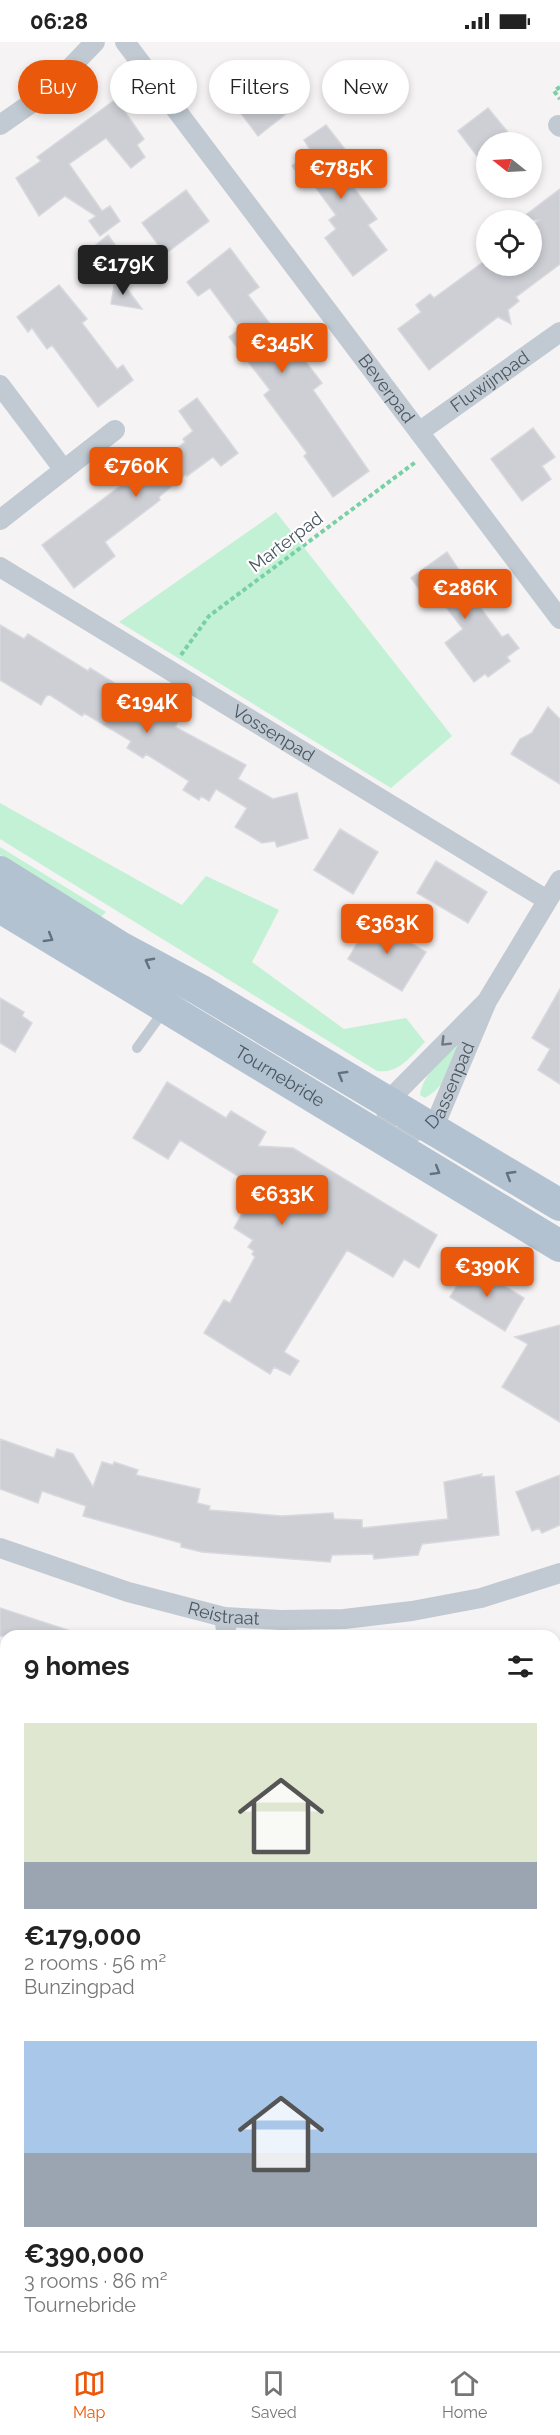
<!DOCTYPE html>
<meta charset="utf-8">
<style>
body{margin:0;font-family:Raleway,sans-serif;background:#f6f6f6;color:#222;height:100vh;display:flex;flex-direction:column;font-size:22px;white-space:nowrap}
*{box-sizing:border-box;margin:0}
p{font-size:20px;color:#767676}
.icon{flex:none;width:33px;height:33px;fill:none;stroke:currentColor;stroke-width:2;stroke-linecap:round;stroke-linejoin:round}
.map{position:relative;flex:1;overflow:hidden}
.sheet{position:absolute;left:0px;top:1588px;width:561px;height:722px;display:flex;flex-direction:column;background:#fff;border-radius:18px 18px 0 0;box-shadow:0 3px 9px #0003}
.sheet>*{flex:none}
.banner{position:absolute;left:18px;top:18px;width:525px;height:54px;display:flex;gap:12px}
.needle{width:39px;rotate:288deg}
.controls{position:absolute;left:476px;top:90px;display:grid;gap:12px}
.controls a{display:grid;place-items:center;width:66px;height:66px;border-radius:50%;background:#fff;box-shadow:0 3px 9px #0003;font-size:30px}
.price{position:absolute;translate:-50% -51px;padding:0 14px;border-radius:6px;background:#ea580c;color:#fff;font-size:20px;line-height:39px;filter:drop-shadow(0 2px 3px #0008)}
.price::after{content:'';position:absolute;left:50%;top:36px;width:18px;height:14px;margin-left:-9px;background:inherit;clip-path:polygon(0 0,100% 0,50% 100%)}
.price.active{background:#222;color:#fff}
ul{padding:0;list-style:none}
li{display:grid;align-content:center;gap:12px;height:318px;padding:0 24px}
li span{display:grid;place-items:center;height:186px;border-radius:0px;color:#555}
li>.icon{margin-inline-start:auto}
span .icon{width:108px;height:108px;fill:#fffc;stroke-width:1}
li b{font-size:26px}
h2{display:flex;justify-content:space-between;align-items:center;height:72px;padding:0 24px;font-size:26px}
.tag{padding:0 21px;border-radius:27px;background:#fff;box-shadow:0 3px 9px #0003;font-size:21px;line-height:54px}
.tag.active{background:#ea580c;color:#fff}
.status{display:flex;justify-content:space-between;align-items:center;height:42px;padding:0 30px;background:#fff;direction:ltr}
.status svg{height:16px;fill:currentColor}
.tab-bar{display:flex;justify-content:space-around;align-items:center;height:84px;border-top:2px solid #e0e0e0;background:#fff;font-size:16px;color:#767676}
.tab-bar a{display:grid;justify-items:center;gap:3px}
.tab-bar .active{color:#ea580c}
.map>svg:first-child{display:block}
.green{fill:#c3f1d5}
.building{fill:#cdcfd5;stroke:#d7d9de;stroke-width:1.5}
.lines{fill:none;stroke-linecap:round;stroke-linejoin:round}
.path{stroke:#7ad0a6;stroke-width:4;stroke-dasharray:4.5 3;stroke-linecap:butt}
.lane{stroke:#c1cad2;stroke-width:10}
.street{stroke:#c1cad2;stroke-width:20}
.primary{stroke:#b3c2d1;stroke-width:32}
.oneway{stroke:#64717d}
.oneway2{stroke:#6e7983}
.labels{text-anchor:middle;stroke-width:4.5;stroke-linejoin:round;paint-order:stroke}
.street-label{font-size:18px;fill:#4a5661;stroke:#fff}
</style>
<div class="status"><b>06:28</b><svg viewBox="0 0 49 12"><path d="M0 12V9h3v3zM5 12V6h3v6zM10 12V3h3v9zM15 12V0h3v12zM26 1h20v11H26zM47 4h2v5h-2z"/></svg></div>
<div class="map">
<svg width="560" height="2309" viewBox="0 0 560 2309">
<rect width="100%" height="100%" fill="#f5f3f3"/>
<path class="green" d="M276,470L452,694L391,746L119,580Z
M0,761L182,863L206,834L279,868L252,920L344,987L406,976L425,1000C410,1015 399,1032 377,1029L0,797Z
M0,805L106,870L101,875L0,813Z
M455,1001L461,1002C452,1024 446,1044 425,1056L420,1053C423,1033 442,1016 455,1001Z
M560,1904V2309H0V2164L6,2163V2304H555V1905Z"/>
<path class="building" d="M277,20L292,40L279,50L292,67L258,94L230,57Z
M116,57L144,97L137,103L145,115L131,126L106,96L69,122L102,169L110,164L120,179L100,194L89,179L96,174L65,154L39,174L16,136L41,119L37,115Z
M488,66L516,100H486V126L458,89Z
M326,83L358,124L346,135L377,177L368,183L387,208L353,234L325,196L336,187L329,178L336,173L311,139L306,143L292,124L311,109L304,98Z
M560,147V222L516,255L519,259L508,268L511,282L498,275L429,328L398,287L421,270L416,263L430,252L434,256L486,218V224H494L502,233L515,224H531V185L539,178H519Z
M186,148L209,179L165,212L142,181Z
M108,193L120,210L99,227L86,211Z
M230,206L259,245L248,253L277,291L286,284L299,301L294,304L322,341L313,348L369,429L333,455L304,414L307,411L264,353L270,348L229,295L240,287L210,246L198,254L187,240Z
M116,232L142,267L111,262Z
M59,243L87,277L82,281L117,327L123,323L133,338L98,365L52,303L47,307L32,286L28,290L17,275Z
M197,356L238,411L221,424L213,415L187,434L186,432L159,455L160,458L105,500L115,514L74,546L42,503L139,430L141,432L153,424L185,400L183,397L193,389L179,369Z
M533,386L555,415L542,424L551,437L522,459L491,417Z
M447,510L474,551L471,553L502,595L508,592L519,606L507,615L510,619L488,635L485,632L474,640L445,601L463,587L446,565L430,562L411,536Z
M0,583L24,597L28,592L88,629L90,626L178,680L175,685L246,723L238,737L273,757L297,751L308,796L277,805L275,799L262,801L235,785L247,766L216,747L209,759L201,754L199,758L183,748L189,739L146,712L143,716L127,706L131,699L84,671L82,674L50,653L46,654L41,663L0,638Z
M548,665L560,677V742L511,712L520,697L532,691Z
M340,787L378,810L353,852L314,828Z
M436,819L487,850L468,881L417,851Z
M371,877L426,910L402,949L348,917Z
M560,947V1042L538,1028L550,1007L532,996Z
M0,956L24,970L22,974L32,981L15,1010L0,1001Z
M167,1040L226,1076L231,1069L266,1090L258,1104L293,1106L437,1193L419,1226L404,1217L393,1235L347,1208L284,1310L299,1319L290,1333L274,1325L270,1332L204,1291L224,1258L230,1261L255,1215L252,1212L254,1209L248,1205L253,1198L234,1186L249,1159L243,1156L251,1142L180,1098L168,1117L133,1096Z
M470,1223L524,1256L505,1289L450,1255Z
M560,1283V1380L502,1345L528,1302L515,1295Z
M0,1397L54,1416L57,1407L73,1412L93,1445L102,1420L113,1423L114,1420L138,1428L136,1433L200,1447L197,1461L210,1464L209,1468L282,1474L333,1471L334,1477L362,1478V1486L448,1477L444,1440L482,1432L481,1435L494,1434L499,1493L422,1502L418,1513L374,1517L373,1512L332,1513L330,1520L202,1510L181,1505V1501L83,1474L86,1464L42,1449L38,1461L0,1447Z
M560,1433V1483L542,1491L539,1486L532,1489L516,1450Z
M0,1566L77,1591V1594H0Z"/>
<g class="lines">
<path class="path" d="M560,45L554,49L560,57
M181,613L209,574L417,419"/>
<path class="lane" d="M137,1006L165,967"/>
<g class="street">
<path id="s1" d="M125,0L560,577"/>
<path d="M0,83L46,51L95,0"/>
<path d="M558,83L560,85"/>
<path d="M0,343L64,428"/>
<path id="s2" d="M419,390L560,290"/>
<path d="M0,478L115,388"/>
<path id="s3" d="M0,525L547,858"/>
<path id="s4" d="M487,959L387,1060L386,1099L428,1085L439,1073L487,959L560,838"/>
<path id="s5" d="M0,1506L128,1550L224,1575L281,1578L344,1577L412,1569L481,1556L560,1531"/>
<path d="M224,1575L227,1594"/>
<path d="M0,1860H6"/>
<path d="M555,1925L560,1924"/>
<path d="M342,2304L343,2309"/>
</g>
<g class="primary">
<path d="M0,830L120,905L200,948L560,1163"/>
<path id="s6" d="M0,865L560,1204"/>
</g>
</g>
<defs><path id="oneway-chevron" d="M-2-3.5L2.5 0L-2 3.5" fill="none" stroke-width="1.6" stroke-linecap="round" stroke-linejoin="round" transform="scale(1.5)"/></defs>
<g class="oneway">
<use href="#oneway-chevron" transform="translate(49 896) rotate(31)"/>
<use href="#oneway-chevron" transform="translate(149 920) rotate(-152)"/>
<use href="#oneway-chevron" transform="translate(342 1033) rotate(-149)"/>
<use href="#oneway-chevron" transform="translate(436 1129) rotate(31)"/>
<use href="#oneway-chevron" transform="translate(510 1133) rotate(-149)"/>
</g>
<use class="oneway2" href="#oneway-chevron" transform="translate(445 1000) rotate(135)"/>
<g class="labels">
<g class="street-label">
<text dy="6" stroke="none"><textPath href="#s2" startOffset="87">Fluwijnpad</textPath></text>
<text dy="6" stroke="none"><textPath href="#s1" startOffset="434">Beverpad</textPath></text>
<text transform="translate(286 500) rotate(-37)" y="6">Marterpad</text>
<text dy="6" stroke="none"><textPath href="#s3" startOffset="320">Vossenpad</textPath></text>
<text dy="6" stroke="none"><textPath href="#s6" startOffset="327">Tournebride</textPath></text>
<text dy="6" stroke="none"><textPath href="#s4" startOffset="273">Dassenpad</textPath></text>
<text dy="6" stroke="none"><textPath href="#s5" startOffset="234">Reistraat</textPath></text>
</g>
</g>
</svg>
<div class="controls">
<a><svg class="needle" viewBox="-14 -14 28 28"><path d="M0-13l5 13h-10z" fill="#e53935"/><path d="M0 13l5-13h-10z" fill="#767676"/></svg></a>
<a><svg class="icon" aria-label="locate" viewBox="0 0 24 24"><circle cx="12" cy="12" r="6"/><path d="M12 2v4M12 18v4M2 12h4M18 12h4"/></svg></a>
</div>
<b class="price" style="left:341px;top:158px">€785K</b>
<b class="price active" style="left:123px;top:254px">€179K</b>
<b class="price" style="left:282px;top:332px">€345K</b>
<b class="price" style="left:136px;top:456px">€760K</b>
<b class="price" style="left:465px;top:578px">€286K</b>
<b class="price" style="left:147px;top:692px">€194K</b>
<b class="price" style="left:387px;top:913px">€363K</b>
<b class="price" style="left:282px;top:1184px">€633K</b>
<b class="price" style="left:487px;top:1256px">€390K</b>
<div class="banner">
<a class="tag active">Buy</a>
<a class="tag">Rent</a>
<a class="tag">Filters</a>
<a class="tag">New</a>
</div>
<section class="sheet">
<h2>9 homes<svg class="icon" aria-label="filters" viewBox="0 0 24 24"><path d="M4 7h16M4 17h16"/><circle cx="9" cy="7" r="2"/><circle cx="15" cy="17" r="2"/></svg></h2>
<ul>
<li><span style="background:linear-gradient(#dfe7d0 75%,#9aa5b1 0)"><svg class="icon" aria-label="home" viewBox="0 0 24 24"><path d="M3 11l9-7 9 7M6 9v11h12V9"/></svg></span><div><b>€179,000</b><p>2 rooms · 56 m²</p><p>Bunzingpad</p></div></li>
<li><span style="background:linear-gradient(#a9c7e8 60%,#9aa5b1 0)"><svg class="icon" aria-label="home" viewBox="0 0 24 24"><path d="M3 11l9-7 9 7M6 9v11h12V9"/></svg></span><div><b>€390,000</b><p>3 rooms · 86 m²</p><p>Tournebride</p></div></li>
</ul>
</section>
</div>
<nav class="tab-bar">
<a class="active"><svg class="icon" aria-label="map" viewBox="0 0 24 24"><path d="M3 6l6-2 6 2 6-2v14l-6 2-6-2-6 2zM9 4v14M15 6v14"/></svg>Map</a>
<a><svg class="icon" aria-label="saved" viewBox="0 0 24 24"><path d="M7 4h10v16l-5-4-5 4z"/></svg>Saved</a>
<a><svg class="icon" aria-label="home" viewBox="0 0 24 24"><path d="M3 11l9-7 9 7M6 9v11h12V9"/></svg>Home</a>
</nav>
